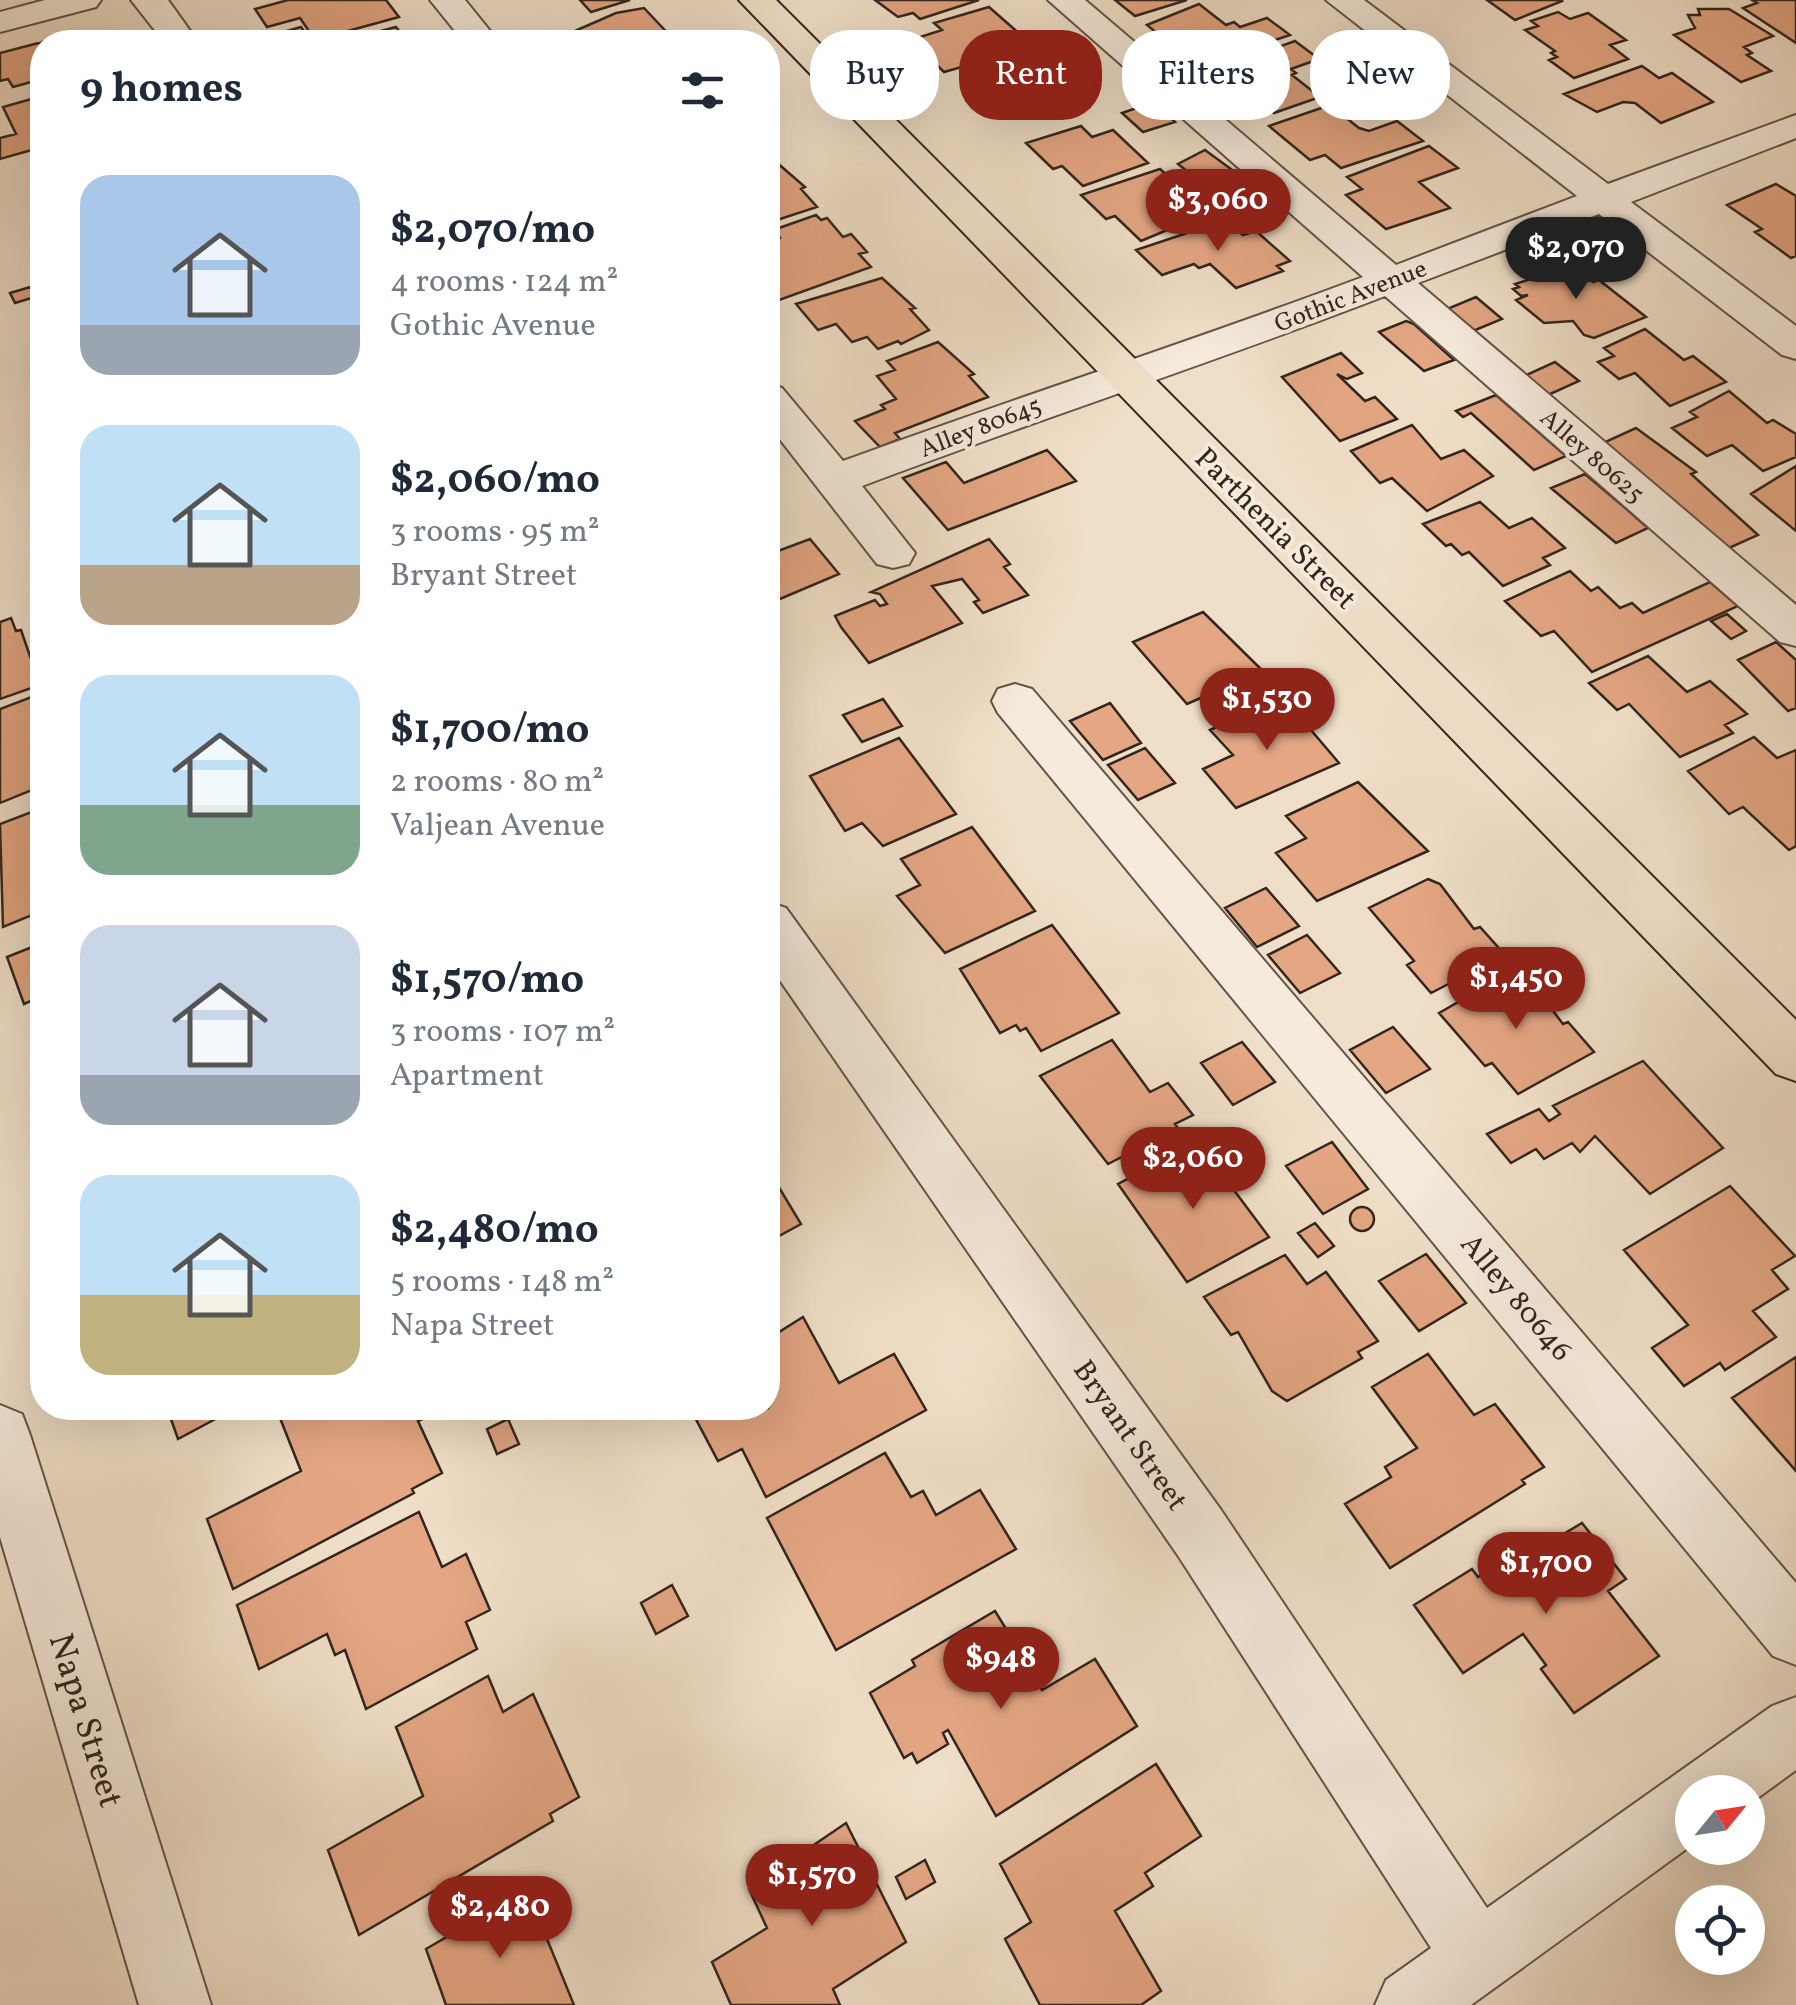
<!DOCTYPE html>
<meta charset="utf-8">
<style>
body{margin:0;font-family:Vollkorn,serif;background:#f6f6f7;color:#1f2937;height:100vh;display:flex;flex-direction:column;font-size:38px;white-space:nowrap}
*{box-sizing:border-box;margin:0}
p{font-size:32px;color:#747a83}
.icon{flex:none;width:55px;height:55px;fill:none;stroke:currentColor;stroke-width:2;stroke-linecap:round;stroke-linejoin:round}
.map{position:relative;flex:1;overflow:hidden}
.side{position:absolute;left:30px;top:30px;width:750px;height:1390px;display:flex;flex-direction:column;background:#fff;border-radius:40px;box-shadow:0 10px 40px #0002}
.side>*{flex:none}
.hud{position:absolute;left:810px;top:30px;width:835px;height:90px;display:flex;gap:20px}
.needle{width:65px;rotate:60deg}
.fabs{position:absolute;left:1675px;top:1775px;display:grid;gap:20px}
.fabs a{display:grid;place-items:center;width:90px;height:90px;border-radius:50%;background:#fff;box-shadow:0 10px 40px #0002;font-size:50px}
.price{position:absolute;translate:-50% -85px;padding:0 22px;border-radius:35px;background:#8f2418;color:#fff;font-size:32px;line-height:65px;filter:drop-shadow(0 2px 5px #0008)}
.price::after{content:'';position:absolute;left:50%;top:60px;width:30px;height:22px;margin-left:-15px;background:inherit;clip-path:polygon(0 0,100% 0,50% 100%)}
.price.selected{background:#222;color:#fff}
ul{padding:0;list-style:none}
li{display:flex;align-items:center;gap:30px;height:250px;padding:0 50px}
li span{display:grid;place-items:center;flex:none;width:280px;height:200px;border-radius:30px;color:#555}
li>.icon{margin-inline-start:auto}
span .icon{width:120px;height:120px;fill:#fffc;stroke-width:1}
li b{font-size:42px}
h2{display:flex;justify-content:space-between;align-items:center;height:120px;padding:0 50px;font-size:42px}
.chip{padding:0 35px;border-radius:40px;background:#fff;box-shadow:0 10px 40px #0002;font-size:35px;line-height:90px}
.chip.selected{background:#8f2418;color:#fff}
.map>svg:first-child{display:block}
.building{fill:#e4a683;stroke:#32251d;stroke-width:2.5}
.lines{fill:none;stroke-linecap:round;stroke-linejoin:round}
.minor-casing{stroke:#625448;stroke-width:4}
.major-casing{stroke:#32251d;stroke-width:4}
.minor{fill:#f5eadb;fill-rule:evenodd}
.major{fill:#f0dfc8;fill-rule:evenodd}
.labels{text-anchor:middle;stroke-width:8;stroke-linejoin:round;paint-order:stroke}
.far-street-label{font-size:25px;fill:#32251d;stroke:#f5eadb}
.street-label{font-size:30px;fill:#32251d;stroke:#f5eadb}
.near-street-label{font-size:35px;fill:#32251d;stroke:#f5eadb}
</style>
<div class="map">
<svg width="1796" height="2005" viewBox="0 0 1796 2005">
<rect width="100%" height="100%" fill="#f0dfc8"/>
<filter id="stains"><feTurbulence type="fractalNoise" baseFrequency=".002" numOctaves="4"/><feColorMatrix values="0 0 0 0 .2 0 0 0 0 .09 0 0 0 0 .02 0 0 0 .5 -.17"/></filter>
<radialGradient id="worn" r=".72"><stop offset=".6" stop-color="#630" stop-opacity="0"/><stop offset="1" stop-color="#630" stop-opacity=".3"/></radialGradient>
<path class="building" d="M288,0H386L399,17L315,40L300,18L267,27L255,9Z
M580,0H630L591,12Z
M875,0H979L920,19L913,13L898,17Z
M1115,0H1187L1135,16Z
M1487,0H1561L1562,1L1515,20Z
M1752,0H1796V43L1743,8L1757,3Z
M1199,4L1226,25L1234,22L1240,27L1267,18L1290,35L1196,66L1147,25Z
M989,7L1022,36L995,45L1011,59L972,71L965,66L944,72L911,40L942,30L934,23Z
M644,8L676,42H587L577,30L616,13Z
M1698,9H1729L1773,36L1744,47L1752,53L1747,55L1771,71L1741,82L1674,35L1695,28L1688,15H1700Z
M1558,12L1570,19L1588,13L1626,40L1610,45L1628,59L1574,78L1549,60L1557,57L1551,53L1555,51L1525,30L1538,26L1531,21Z
M301,27L312,42H269L266,37Z
M396,27L408,42H340Z
M54,39L57,42H42V79L13,87L8,79L0,81V53Z
M1295,41L1319,59L1291,69L1296,73L1292,75L1320,97L1274,113L1269,109L1252,115L1219,87L1236,81L1220,68Z
M1642,66L1659,78L1672,73L1713,102L1661,123L1635,103L1623,102L1597,112L1564,94Z
M42,96V147L0,159V138L16,134L3,107Z
M1154,102L1175,122L1143,132L1122,113Z
M1330,105L1359,128L1369,131L1397,121L1423,141L1341,168L1325,155L1310,160L1269,126Z
M1081,126L1092,137L1113,130L1148,163L1083,186L1062,166L1053,169L1026,143Z
M1429,146L1458,168L1419,182L1450,208L1386,229L1346,195L1362,189L1347,177Z
M1205,150L1235,172L1191,187L1176,175L1187,171L1178,164Z
M775,161L805,187L801,189L817,207L768,223V164Z
M1160,169L1208,213L1141,241L1115,216L1106,219L1081,195Z
M1776,184L1796,196V256L1791,258L1755,232L1762,229L1727,205Z
M816,215L821,220L827,218L843,237L851,234L867,252L859,254L871,267L768,304V264L773,262L768,256V242L780,238L776,229Z
M1226,220L1243,235L1256,231L1290,261L1277,266L1283,271L1236,288L1210,264L1199,268L1194,264L1162,275L1136,250Z
M1572,266L1593,282L1599,280L1646,317L1594,338L1584,335L1573,321L1544,323L1516,300L1528,295L1521,296L1513,289L1519,287L1515,284Z
M882,278L915,308L910,309L929,330L901,344L898,341L878,349L867,337L852,342L836,324L818,330L796,304Z
M30,287L35,297L15,303L10,293Z
M1476,297L1502,319L1473,331L1447,309Z
M1406,321L1414,324L1454,360L1424,371L1379,332Z
M1645,329L1684,360L1693,356L1726,382L1670,406L1635,373L1619,379L1598,362L1614,356L1604,348Z
M938,342L974,374L969,376L988,397L895,433L900,439L880,447L855,421L885,409L881,405L896,399L877,376L895,370L887,361Z
M1341,353L1362,373L1347,379L1337,374L1365,401L1375,397L1397,419L1340,441L1282,377Z
M1555,362L1579,381L1548,395L1524,376Z
M1729,391L1767,423L1773,420L1796,434V457L1763,471L1732,445L1707,456L1672,428L1697,417L1690,412Z
M1496,395L1566,456L1534,470L1471,413L1463,417L1456,411Z
M1412,425L1441,459L1464,450L1493,476L1427,511L1392,478L1380,483L1351,451Z
M1636,428L1696,472L1691,474L1758,535L1729,548L1603,443Z
M1047,450L1076,481L948,530L903,478L946,462L964,483Z
M1796,466V531L1751,494Z
M1585,474L1623,506L1648,528L1616,543L1551,488Z
M1480,502L1509,528L1532,518L1565,548L1543,558L1550,565L1503,586L1469,552L1462,555L1451,544L1446,546L1423,524Z
M768,539L778,551L810,539L839,574L768,604Z
M989,539L1010,564L1004,567L1028,595L983,613L974,602L979,600L962,579L932,586L962,623L869,663L841,627L835,616L875,600L880,606L887,604L880,594L871,592Z
M1570,571L1591,591L1598,587L1620,608L1632,603L1643,613L1710,582L1738,606L1592,672L1554,631L1541,636L1505,601Z
M1203,612L1263,671L1187,704L1133,642Z
M1727,614L1746,631L1731,639L1711,621Z
M11,618L16,631L21,630L40,685L0,699V622Z
M1776,642L1796,660V708L1788,711L1738,660Z
M1648,656L1687,692L1710,681L1747,714L1725,725L1733,733L1680,757L1629,704L1617,710L1589,683Z
M42,693V786L0,803V709Z
M1282,696L1339,763L1236,808L1203,769L1233,755L1210,730Z
M883,699L902,726L862,742L843,715Z
M1110,703L1141,743L1103,760L1070,721Z
M1754,737L1777,758L1796,750V846L1789,850L1743,807L1729,814L1688,771Z
M899,738L956,814L883,846L862,823L845,831L810,776Z
M1145,748L1175,783L1138,800L1108,765Z
M1358,782L1428,851L1317,901L1276,853L1306,838L1286,816Z
M42,808V911L3,927L0,824Z
M972,827L1035,911L945,953L897,896L920,885L901,859Z
M1428,879L1440,884L1474,929L1480,927L1505,955L1431,993L1407,965L1414,961L1369,908Z
M1266,888L1299,926L1257,947L1225,908Z
M1052,925L1119,1013L1041,1051L1026,1028L1020,1031L1016,1025L1000,1033L960,969Z
M1307,935L1340,973L1300,993L1268,955Z
M42,943V996L24,1004L7,957Z
M1514,970L1527,977L1563,1024L1568,1022L1594,1052L1518,1094L1492,1063L1485,1066L1439,1013Z
M1393,1027L1430,1069L1386,1093L1350,1050Z
M1112,1040L1150,1092L1168,1083L1193,1115L1175,1124L1178,1128L1108,1164L1040,1076Z
M1242,1042L1275,1082L1233,1105L1201,1063Z
M1643,1061L1723,1148L1650,1194L1595,1136L1580,1152L1572,1143L1544,1159L1536,1149L1511,1163L1487,1134L1539,1109L1549,1121L1560,1114L1553,1106Z
M1198,1142L1269,1237L1187,1282L1118,1184Z
M1332,1142L1368,1189L1323,1214L1286,1166Z
M768,1169L801,1224L768,1242Z
M1730,1186L1795,1256L1772,1270L1788,1289L1753,1311L1776,1337L1725,1370L1720,1363L1684,1386L1652,1348L1688,1325L1624,1250Z
M1350 1219a12 12 0 1 1 24 0a12 12 0 1 1-24 0Z
M1315,1223L1334,1246L1318,1257L1298,1233Z
M1426,1254L1466,1303L1419,1331L1379,1281Z
M1285,1255L1307,1284L1326,1272L1378,1341L1358,1352L1362,1358L1287,1401L1272,1391L1238,1332L1231,1335L1204,1297Z
M803,1317L839,1383L894,1354L926,1410L766,1497L742,1449L718,1461L690,1408H768V1339Z
M1428,1354L1474,1415L1495,1404L1544,1467L1522,1480L1525,1484L1390,1568L1345,1504L1391,1477L1385,1467L1417,1448L1372,1387Z
M1796,1357V1471L1732,1398Z
M167,1408H236L178,1439Z
M288,1408H428L431,1415L418,1421L442,1473L412,1489L414,1493L233,1589L207,1519L301,1471L278,1413Z
M508,1419L519,1444L497,1454L487,1429Z
M885,1453L911,1497L923,1491L936,1515L980,1490L1016,1549L836,1650L767,1518Z
M419,1512L442,1567L466,1554L490,1610L466,1622L477,1649L366,1709L345,1650L335,1655L327,1634L259,1669L237,1605Z
M1582,1523L1626,1579L1608,1591L1659,1656L1574,1713L1541,1669L1546,1665L1523,1634L1463,1673L1414,1605L1472,1569L1478,1577L1492,1568L1497,1574Z
M672,1585L688,1616L656,1634L641,1603Z
M995,1611L1022,1655L1027,1652L1037,1668L1031,1672L1042,1690L1095,1659L1137,1726L996,1816L948,1730L943,1733L948,1744L917,1763L912,1753L904,1758L870,1693L915,1666L912,1660Z
M488,1676L503,1712L533,1694L579,1797L550,1814L553,1821L359,1935L328,1850L423,1796L396,1727Z
M1156,1764L1201,1836L1145,1873L1153,1886L1115,1911L1161,1991L1141,2005H1040L1005,1939L1031,1922L1000,1864Z
M846,1823L906,1942L833,1989L840,2005H731L712,1962L767,1928L749,1889Z
M925,1860L935,1882L906,1899L896,1877Z
M527,1890L574,2005H446L426,1949Z"/>
<g class="lines">
<defs>
<path id="minor" d="M45,0H101L96,7L0,32V12Z
M131,0H168L198,42H164Z
M430,0H465L499,42H464Z
M1048,0H1085L1396,265L1577,196L1326,0H1364L1608,184L1796,115V138L1631,202L1796,326V359L1782,355L1599,214L1418,283L1796,605V646L1780,642L1385,296C1212,363 1036,420 862,486L915,553L909,564L893,568L877,564L768,424V384L782,388L843,461C1015,398 1190,342 1363,277Z
M1015,684L1032,689L1796,1583V1665L1773,1656L998,713L992,701L998,689Z
M768,902L786,908L1221,1510L1487,1908L1772,1706L1796,1697V1770L1748,1805V1792H1692V1845L1471,2005H1375L1386,1980L1431,1948L1177,1554L768,963Z
M0,1405L22,1414L30,1435L211,2005H139L0,1537Z"/>
<path id="major" d="M739,0H776L1796,1020V1081L1776,1074Z"/>
</defs>
<use href="#minor" class="minor-casing"/>
<use href="#major" class="major-casing"/>
<use href="#minor" class="minor"/>
<use href="#major" class="major"/>
</g>
<g class="labels">
<g class="far-street-label">
<text transform="translate(1350 295) rotate(-21)" y="9">Gothic Avenue</text>
<text transform="translate(980 426) rotate(-21)" y="9">Alley 80645</text>
<text transform="translate(1593 455) rotate(41)" y="9">Alley 80625</text>
</g>
<g class="street-label">
<text transform="translate(1276 528) rotate(45)" y="10">Parthenia Street</text>
<text transform="translate(1517 1297) rotate(50)" y="10">Alley 80646</text>
<text transform="translate(1131 1435) rotate(55)" y="10">Bryant Street</text>
</g>
<g class="near-street-label">
<text transform="translate(87 1720) rotate(73)" y="12">Napa Street</text>
</g>
</g>
<rect width="100%" height="100%" filter="url(#stains)"/>
<rect width="100%" height="100%" fill="url(#worn)"/>
</svg>
<div class="fabs">
<a><svg class="needle" viewBox="-14 -14 28 28"><path d="M0-13l5 13h-10z" fill="#e53935"/><path d="M0 13l5-13h-10z" fill="#747a83"/></svg></a>
<a><svg class="icon" aria-label="locate" viewBox="0 0 24 24"><circle cx="12" cy="12" r="6"/><path d="M12 2v4M12 18v4M2 12h4M18 12h4"/></svg></a>
</div>
<b class="price" style="left:1218px;top:254px">$3,060</b>
<b class="price selected" style="left:1576px;top:302px">$2,070</b>
<b class="price" style="left:1267px;top:753px">$1,530</b>
<b class="price" style="left:1516px;top:1032px">$1,450</b>
<b class="price" style="left:1193px;top:1212px">$2,060</b>
<b class="price" style="left:1546px;top:1617px">$1,700</b>
<b class="price" style="left:1001px;top:1712px">$948</b>
<b class="price" style="left:812px;top:1929px">$1,570</b>
<b class="price" style="left:500px;top:1961px">$2,480</b>
<div class="hud">
<a class="chip">Buy</a>
<a class="chip selected">Rent</a>
<a class="chip">Filters</a>
<a class="chip">New</a>
</div>
<section class="side">
<h2>9 homes<svg class="icon" aria-label="filters" viewBox="0 0 24 24"><path d="M4 7h16M4 17h16"/><circle cx="9" cy="7" r="2"/><circle cx="15" cy="17" r="2"/></svg></h2>
<ul>
<li><span style="background:linear-gradient(#a9c7e8 75%,#9aa5b1 0)"><svg class="icon" aria-label="home" viewBox="0 0 24 24"><path d="M3 11l9-7 9 7M6 9v11h12V9"/></svg></span><div><b>$2,070/mo</b><p>4 rooms · 124 m²</p><p>Gothic Avenue</p></div></li>
<li><span style="background:linear-gradient(#bfe0f5 70%,#b9a48a 0)"><svg class="icon" aria-label="home" viewBox="0 0 24 24"><path d="M3 11l9-7 9 7M6 9v11h12V9"/></svg></span><div><b>$2,060/mo</b><p>3 rooms · 95 m²</p><p>Bryant Street</p></div></li>
<li><span style="background:linear-gradient(#bfe0f5 65%,#7fa58c 0)"><svg class="icon" aria-label="home" viewBox="0 0 24 24"><path d="M3 11l9-7 9 7M6 9v11h12V9"/></svg></span><div><b>$1,700/mo</b><p>2 rooms · 80 m²</p><p>Valjean Avenue</p></div></li>
<li><span style="background:linear-gradient(#c9d6e8 75%,#9aa5b1 0)"><svg class="icon" aria-label="home" viewBox="0 0 24 24"><path d="M3 11l9-7 9 7M6 9v11h12V9"/></svg></span><div><b>$1,570/mo</b><p>3 rooms · 107 m²</p><p>Apartment</p></div></li>
<li><span style="background:linear-gradient(#bfe0f5 60%,#c2b280 0)"><svg class="icon" aria-label="home" viewBox="0 0 24 24"><path d="M3 11l9-7 9 7M6 9v11h12V9"/></svg></span><div><b>$2,480/mo</b><p>5 rooms · 148 m²</p><p>Napa Street</p></div></li>
</ul>
</section>
</div>
